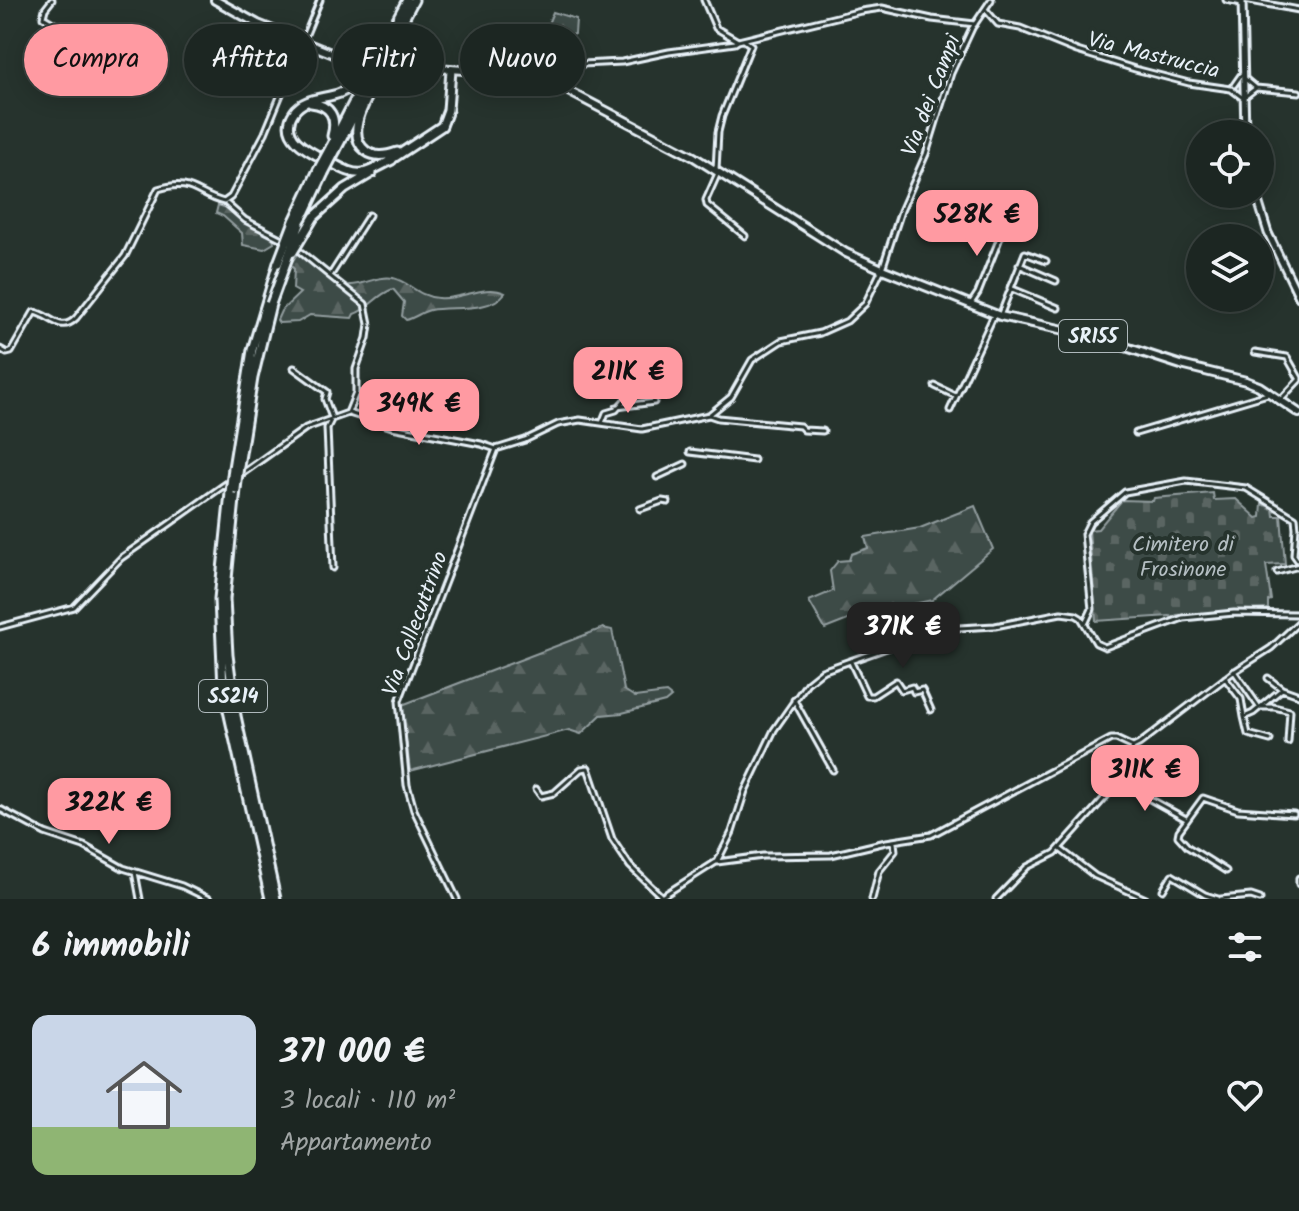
<!DOCTYPE html>
<html lang="it">
<meta charset="utf-8">
<style>
body{margin:0;font-family:Kalam,sans-serif;background:#252e2a;color:#f1f3f6;height:100vh;display:flex;flex-direction:column;font-size:30px;white-space:nowrap}
*{box-sizing:border-box;margin:0}
p{font-size:26px;color:#a0a5a5}
.icon{flex:none;width:44px;height:44px;fill:none;stroke:currentColor;stroke-width:2;stroke-linecap:round;stroke-linejoin:round}
.map{position:relative;height:899px;overflow:hidden}
.panel{display:flex;flex-direction:column;background:#1c2622;flex:1}
.panel>*{flex:none}
.hud{position:absolute;left:24px;top:24px;width:800px;height:72px;display:flex;gap:16px}
.tools{position:absolute;left:1186px;top:120px;display:grid;gap:16px}
.tools a{display:grid;place-items:center;width:88px;height:88px;border-radius:50%;background:#1c2622;box-shadow:0 4px 20px #0003,0 0 0 2px #3a4340;font-size:40px}
.price{position:absolute;translate:-50% -68px;padding:0 18px;border-radius:16px;background:#ff9aa2;color:#111;font-size:26px;line-height:52px;filter:drop-shadow(0 2px 4px #0008)}
.price::after{content:'';position:absolute;left:50%;top:48px;width:24px;height:18px;margin-left:-12px;background:inherit;clip-path:polygon(0 0,100% 0,50% 100%)}
.price.selected{background:#222;color:#fff}
ul{padding:0;list-style:none}
li{display:flex;align-items:center;gap:24px;height:200px;padding:0 32px}
li span{display:grid;place-items:center;flex:none;width:224px;height:160px;border-radius:16px;color:#555}
li>.icon{margin-inline-start:auto}
span .icon{width:96px;height:96px;fill:#fffc;stroke-width:1}
li b{font-size:34px}
h2{display:flex;justify-content:space-between;align-items:center;height:96px;padding:0 32px;font-size:34px}
.tag{padding:0 28px;border-radius:36px;background:#1c2622;box-shadow:0 4px 20px #0003,0 0 0 2px #3a4340;font-size:28px;line-height:72px}
.tag.selected{background:#ff9aa2;color:#111}
.map>svg:first-child{display:block}
.forest{fill:url(#forest-firs);stroke:#939ea0;stroke-width:2}
.cemetery{fill:url(#cemetery-stones);stroke:#939ea0;stroke-width:2}
.lines{fill:none;stroke-linecap:round;stroke-linejoin:round}
.minor-casing{stroke:#e8f1f8;stroke-width:9}
.secondary-casing{stroke:#e8f1f8;stroke-width:11}
.primary-casing{stroke:#e8f1f8;stroke-width:12}
.trunk-casing{stroke:#e8f1f8;stroke-width:13}
.minor{stroke:#26332d;stroke-width:3}
.secondary{stroke:#26332d;stroke-width:5}
.primary{stroke:#26332d;stroke-width:6}
.trunk{stroke:#26332d;stroke-width:7}
.trunk-bridge-casing{stroke:#e8f1f8;stroke-width:13;stroke-linecap:butt}
.trunk-bridge{stroke:#26332d;stroke-width:7}
.labels{text-anchor:middle;stroke-width:8;stroke-linejoin:round;paint-order:stroke}
.shield{fill:#26332d;stroke:#aeb8bb;stroke-width:2}
.shield-label{font-size:20px;font-weight:bold;fill:#e8f1f8}
.street-label{font-size:22px;fill:#e8f1f8;stroke:#26332d}
.park-label{font-size:22px;fill:#b5bfc3;stroke:#26332d}
</style>
<div class="map">
<svg width="1299" height="899" viewBox="0 0 1299 899">
<defs>
<pattern id="forest-firs" width="22" height="20" patternUnits="userSpaceOnUse" patternTransform="scale(2)"><rect width="22" height="20" fill="#3e4b47"/><path d="M5 1l3.5 6h-7zM16 11l3.5 6h-7z" fill="#5a6562"/></pattern>
<pattern id="cemetery-stones" width="16" height="16" patternUnits="userSpaceOnUse" patternTransform="scale(2)"><rect width="16" height="16" fill="#3e4b47"/><path d="M2 7V4a2 2 0 0 1 4 0v3zM10 15v-3a2 2 0 0 1 4 0v3z" fill="#5a6562"/></pattern>
</defs>
<rect width="100%" height="100%" fill="#26332d"/>
<filter id="ink" filterUnits="userSpaceOnUse"><feTurbulence type="fractalNoise" baseFrequency=".0125" numOctaves="2"/><feDisplacementMap in="SourceGraphic" scale="16" xChannelSelector="R" yChannelSelector="G"/><feConvolveMatrix kernelMatrix="1 2 1 2 8 2 1 2 1" color-interpolation-filters="sRGB"/></filter>
<g filter="url(#ink)">
<path class="forest" d="M553,12L576,19L575,34L564,38L548,34L547,26Z
M218,205L233,210L273,237L274,243L264,249L243,245L242,233L223,216L216,213Z
M297,254C301,255 305,256 309,258C320,263 326,278 337,283C357,291 377,274 393,278C410,282 416,296 438,298C461,301 483,283 505,293C490,313 452,306 430,310C421,312 415,318 406,320L402,316L404,302L393,289C376,295 369,309 354,314L352,318L310,315L298,322L279,323L277,320L281,311L300,293L293,289L294,269L290,265Z
M975,506L993,549L932,600L858,616L825,629L809,601L833,591L830,571L838,561L849,560L851,554L868,548L865,537L920,528Z
M603,628L612,630L624,690L635,697L666,693L671,697L665,702L622,713L601,715L581,734L569,730L410,771L402,705Z"/>
<path class="cemetery" d="M1213,493L1214,500L1236,499L1257,518L1261,517L1262,504L1273,508L1274,516H1281L1285,564L1266,565L1271,600L1268,601V609L1177,615L1172,618L1170,616L1096,621L1089,530L1098,529L1122,500L1153,501L1154,498Z"/>
<g class="lines">
<defs>
<path id="minor" d="M52,0L45,9L43,17L68,32
M704,0L716,28L738,41L861,11L882,8L932,19L975,24
M1226,0L1242,3
M1244,0L1299,10
M985,9L998,24L1020,28L1077,51L1135,69L1189,83L1231,89L1243,98L1256,88L1299,92
M521,72L561,65L622,62L669,52L735,43L738,41
M1244,78L1256,88
M1234,85L1241,75
M716,170L718,132L722,116L751,45L744,40
M718,173L706,200L707,205L745,236
M227,204L245,220L284,240
M962,226L973,231L976,224L1001,235L978,293L970,305
M297,249L330,276L369,215
M1019,265L1056,281
M1010,288L1058,308
M1000,316L1025,253L1046,261
M0,349L7,353L11,352L34,312C51,315 60,334 76,318L125,256L158,189C192,178 196,195 224,202L231,197L265,133L320,0
M1255,352L1287,357L1299,378
M294,368L327,392L325,399L332,418L327,428L333,568
M935,386L956,396
M1281,399L1299,380
M617,407L654,402
M950,410L994,315
M349,413L392,427L481,444L496,449
M709,415L718,418L800,426L804,430L823,431
M602,423L606,413L616,410L632,392
M1136,433L1271,393
M496,449L525,440L558,424L580,420L642,429L709,415L731,397L752,360L781,341L820,333L847,321L865,304L882,269L901,211L926,154L951,73L972,28L991,0
M690,452L754,460
M240,475L306,428L348,413L356,393V369L367,338L369,324L365,304L330,276
M657,477L685,464
M640,509L662,501L668,502
M1277,572L1299,566
M1299,614L1234,613L1183,618L1105,647L1096,643L1081,618L1076,615L1061,613L995,626L940,629L822,671L807,683L774,730L745,791L732,832L717,862L763,856L831,855L886,842L931,835L1111,739H1116L1133,747L1139,744L1232,673L1271,648L1299,622
M1085,624L1092,609L1084,534L1090,522L1125,492L1186,481L1246,488L1295,518L1296,528L1294,555L1299,562
M0,627L74,607L121,558L230,481
M851,662L867,696H873L896,681L902,690L912,687L914,692L922,690L931,710
M1234,671L1259,707H1274L1290,711L1288,742
M1225,678L1241,699L1244,717L1253,713L1282,689L1299,695
M1268,678L1282,689
M794,700L833,770
M1244,717L1248,734L1270,740
M1128,761L1187,786
M1119,782L1186,819
M536,789L541,796L554,793L581,769L588,768L612,839L630,866L662,897
M0,809L45,833L84,846L123,868L182,886L209,899
M1060,849L1095,876L1146,899
M1226,871L1188,847L1178,836L1179,831L1203,798L1238,810L1294,814
M135,872L140,899
M1299,878V884
M1163,890L1172,875L1205,895L1218,899
M457,899L414,810L407,785L399,701L496,449
M658,899L716,862
M872,899L879,871L895,851L894,842
M996,899L1027,867L1055,853L1119,782L1133,747
M1221,899L1251,896L1260,899"/>
<path id="secondary" d="M1242,0L1245,134
M1256,194L1268,233L1299,297"/>
<path id="primary" d="M215,0L258,24L341,57L423,67L518,74L551,82L694,157L846,253L882,269L1000,316L1092,336L1181,365L1246,381L1259,386L1299,413"/>
<path id="trunk" d="M382,47L407,0
M388,49L414,0
M380,73C371,93 342,133 366,151C375,158 386,156 397,152
M364,74C357,82 350,89 340,93C325,99 304,97 294,112C277,137 310,152 328,161C338,166 351,175 363,173C373,171 383,164 392,160
M311,103C331,105 337,118 332,136
M330,148L369,72
M336,150L372,81
M389,161L442,126L448,110L451,70
M314,217L345,189L372,173
M294,221L318,170
M300,224L324,173
M239,466L253,378L271,304
M233,468L252,350L278,263
M236,489L225,599L228,655L236,716L276,899
M230,493L219,599L223,688L270,899"/>
</defs>
<use href="#minor" class="minor-casing"/>
<use href="#secondary" class="secondary-casing"/>
<use href="#primary" class="primary-casing"/>
<use href="#trunk" class="trunk-casing"/>
<use href="#minor" class="minor"/>
<use href="#secondary" class="secondary"/>
<use href="#primary" class="primary"/>
<use href="#trunk" class="trunk"/>
<defs>
<path id="trunk-bridge" d="M369,72L382,47
M376,73L388,49
M318,170L330,148
M324,173L336,150
M293,252L314,217
M278,263L294,221
M271,304L300,224
M236,489L239,466
M230,493L233,468"/>
</defs>
<use href="#trunk-bridge" class="trunk-bridge-casing"/>
<use href="#trunk-bridge" class="trunk-bridge"/>
</g>
</g>
<g class="labels">
<g class="shield">
<rect x="1059" y="320" width="68" height="32" rx="6"/>
<rect x="199" y="680" width="68" height="32" rx="6"/>
</g>
<g class="shield-label">
<text x="1093" y="343">SR155</text>
<text x="233" y="703">SS214</text>
</g>
<g class="street-label">
<text transform="translate(1154 54) rotate(14)" y="8">Via Mastruccia</text>
<text transform="translate(930 95) rotate(-69)" y="8">Via dei Campi</text>
<text transform="translate(414 623) rotate(-70)" y="8">Via Collecuttrino</text>
</g>
<g class="park-label">
<text x="1183" y="551">Cimitero di<tspan x="1183" dy="25">Frosinone</tspan></text>
</g>
</g>
</svg>
<div class="tools">
<a><svg class="icon" aria-label="locate" viewBox="0 0 24 24"><circle cx="12" cy="12" r="6"/><path d="M12 2v4M12 18v4M2 12h4M18 12h4"/></svg></a>
<a><svg class="icon" aria-label="layers" viewBox="0 0 24 24"><path d="M12 4l9 5-9 5-9-5zM3 14l9 5 9-5"/></svg></a>
</div>
<b class="price" style="left:977px;top:258px">528K €</b>
<b class="price" style="left:628px;top:415px">211K €</b>
<b class="price" style="left:419px;top:447px">349K €</b>
<b class="price selected" style="left:903px;top:670px">371K €</b>
<b class="price" style="left:1145px;top:813px">311K €</b>
<b class="price" style="left:109px;top:846px">322K €</b>
<div class="hud">
<a class="tag selected">Compra</a>
<a class="tag">Affitta</a>
<a class="tag">Filtri</a>
<a class="tag">Nuovo</a>
</div>
</div>
<section class="panel">
<h2>6 immobili<svg class="icon" aria-label="filters" viewBox="0 0 24 24"><path d="M4 7h16M4 17h16"/><circle cx="9" cy="7" r="2"/><circle cx="15" cy="17" r="2"/></svg></h2>
<ul>
<li><span style="background:linear-gradient(#c9d6e8 70%,#8fb573 0)"><svg class="icon" aria-label="home" viewBox="0 0 24 24"><path d="M3 11l9-7 9 7M6 9v11h12V9"/></svg></span><div><b>371 000 €</b><p>3 locali · 110 m²</p><p>Appartamento</p></div><svg class="icon" aria-label="heart" viewBox="0 0 24 24"><path d="M12 20l-8-8c-3-5 5-10 8-4 3-6 11-1 8 4z"/></svg></li>
</ul>
</section>
